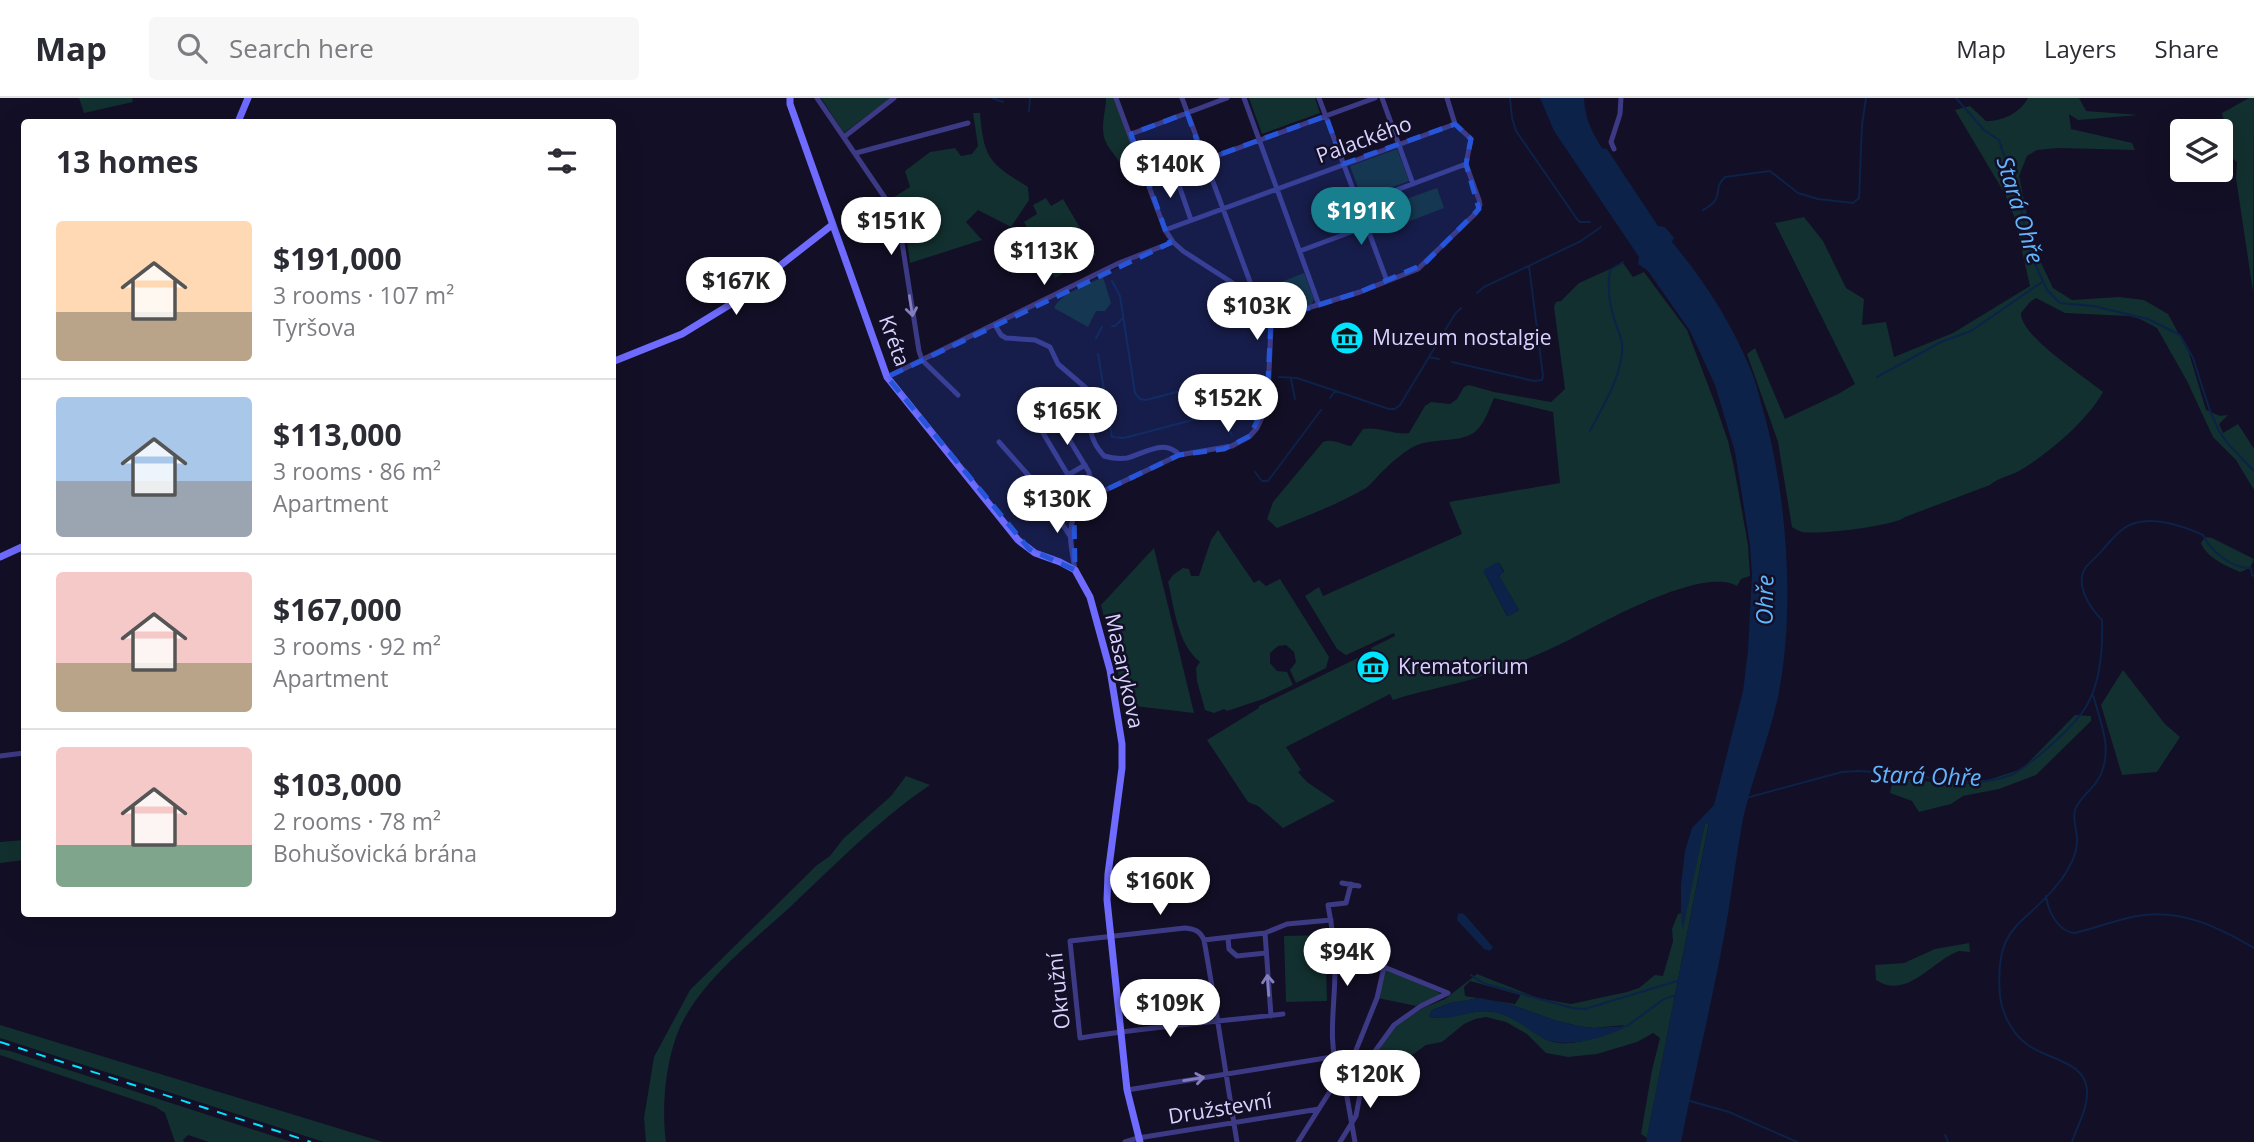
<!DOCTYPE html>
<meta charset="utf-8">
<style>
body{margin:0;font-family:"Open Sans",sans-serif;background:#f7f7f7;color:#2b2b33;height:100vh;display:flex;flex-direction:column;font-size:26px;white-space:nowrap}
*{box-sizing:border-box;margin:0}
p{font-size:23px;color:#7c7c81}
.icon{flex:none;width:38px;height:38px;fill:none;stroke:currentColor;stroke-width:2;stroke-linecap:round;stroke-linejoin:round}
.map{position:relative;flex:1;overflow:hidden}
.sheet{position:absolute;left:21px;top:21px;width:595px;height:798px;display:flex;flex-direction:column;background:#fff;border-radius:7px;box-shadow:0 7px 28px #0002}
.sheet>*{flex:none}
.tools{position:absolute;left:2170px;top:21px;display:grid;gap:14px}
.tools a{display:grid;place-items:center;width:63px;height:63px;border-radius:7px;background:#fff;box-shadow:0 7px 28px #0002;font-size:35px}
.price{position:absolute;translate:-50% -60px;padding:0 16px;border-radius:24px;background:#fff;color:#222;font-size:23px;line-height:46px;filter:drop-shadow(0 2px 4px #0008)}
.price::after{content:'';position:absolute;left:50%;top:42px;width:21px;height:16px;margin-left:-10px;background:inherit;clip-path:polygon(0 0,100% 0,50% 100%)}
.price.current{background:#187f8f;color:#fff}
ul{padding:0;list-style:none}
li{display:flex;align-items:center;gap:21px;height:175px;padding:0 35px}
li+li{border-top:2px solid #e1e1e2}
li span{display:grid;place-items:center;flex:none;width:196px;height:140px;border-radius:7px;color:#555}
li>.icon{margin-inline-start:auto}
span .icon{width:84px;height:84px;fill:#fffc;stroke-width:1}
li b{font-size:30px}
h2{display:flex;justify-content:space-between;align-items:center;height:84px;padding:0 35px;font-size:30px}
header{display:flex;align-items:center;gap:42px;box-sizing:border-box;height:98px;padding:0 35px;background:#fff;border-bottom:2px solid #e1e1e2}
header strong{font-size:33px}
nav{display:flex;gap:38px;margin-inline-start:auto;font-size:24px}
.search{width:490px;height:63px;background:#f7f7f7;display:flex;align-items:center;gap:18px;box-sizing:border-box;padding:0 24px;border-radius:7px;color:#7c7c81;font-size:26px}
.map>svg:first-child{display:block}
.green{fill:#12302f;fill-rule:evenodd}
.water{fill:#0c2248}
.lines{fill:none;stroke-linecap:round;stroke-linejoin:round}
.stream{stroke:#0c2248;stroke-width:2}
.street{stroke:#3d3a85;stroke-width:5}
.secondary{stroke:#6f6bff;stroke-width:7}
.rail{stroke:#00e5ff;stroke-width:2;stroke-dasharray:10 9;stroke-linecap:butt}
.oneway{stroke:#837fbc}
.marked{fill:#2655da;fill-opacity:0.2;stroke:#2655da;stroke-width:5;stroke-dasharray:14 9;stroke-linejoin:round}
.labels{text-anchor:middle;stroke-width:5;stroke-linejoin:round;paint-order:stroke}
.street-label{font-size:21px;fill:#d9d4ff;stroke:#130f26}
.poi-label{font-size:21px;fill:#d9d4ff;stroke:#130f26;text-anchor:start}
.water-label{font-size:23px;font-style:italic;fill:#62b6ff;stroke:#130f26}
</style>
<header>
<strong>Map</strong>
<div class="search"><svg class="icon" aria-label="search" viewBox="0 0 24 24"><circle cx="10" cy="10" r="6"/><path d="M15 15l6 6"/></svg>Search here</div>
<nav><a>Map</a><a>Layers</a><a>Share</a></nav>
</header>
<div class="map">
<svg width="2254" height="1044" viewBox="0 0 2254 1044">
<rect width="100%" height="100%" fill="#130f26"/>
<path class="green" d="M79,0H132L133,4L84,15Z
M821,0H891L844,35Z
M1106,0H1115L1140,70L1123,73C1120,60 1109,53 1105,42C1100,29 1106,13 1106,0Z
M1249,0H1315L1320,15L1262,36Z
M2028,0H2079L2086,13L2139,17L2078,22L2069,16L2071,31L2132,45L2135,52L2058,50L2037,52L2027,58L2019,78L2034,150L2053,190L2072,202L2119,199L2144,202L2168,216L2189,255L2206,312L2220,318L2228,317L2219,326L2223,335L2238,326L2254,351V392L2236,362L2213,339L2187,283L2157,230L2140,221L2129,218L2065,215L2036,200L2030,204L2021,215C2020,238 2084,278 2103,294C2087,323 2048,356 2019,373C2010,378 1998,380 1990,387L1905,419C1895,428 1819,437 1802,434C1799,433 1795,431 1792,429L1778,344L1747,256L1755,250L1785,321L1838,296L1855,286L1775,125L1804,119L1823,143L1846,190L1864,201L1862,227L1886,224L1894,259L1953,235L2030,188L2014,118L2005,96L1955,12L1970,8L1986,23C2003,23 2020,15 2028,0Z
M2249,0H2254L2253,194L2236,80L2237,64L2233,61L2222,15Z
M973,15H980C984,61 989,65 1028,89L1029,102L1011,129L978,112L966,124L982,142L910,165L904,121L894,99L910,89L905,73L930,54L955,50L961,58L972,56L978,48Z
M1397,51L1409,83L1362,100L1350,68Z
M1437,90L1444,110L1405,125L1398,104Z
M1046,100L1051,108L1063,101L1096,157L1055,180L1024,124L1037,116L1033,107Z
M1623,165L1633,179L1644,174L1687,232L1716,308L1728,343L1734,369L1748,447L1750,478L1741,481L1737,488C1703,468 1603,524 1571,541C1543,555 1512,568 1482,578C1453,588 1422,592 1393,602L1390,596L1286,649L1301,672L1298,674L1307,684L1335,703L1283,730L1258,708L1248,704L1207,642L1259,610V608L1372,553L1371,550L1395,538L1394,535L1346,557L1337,551L1305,498L1319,489L1323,498L1462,436L1449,404L1560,385L1553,314L1494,300C1489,311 1485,325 1476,333C1461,346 1434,339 1415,348C1405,353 1393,363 1385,371C1378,377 1373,385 1366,390C1339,406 1306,418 1277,430L1267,421L1273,404L1323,344C1333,340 1342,347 1351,348L1363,331C1379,328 1393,337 1409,335L1425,308L1431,304L1450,306L1457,301L1464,289L1469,287L1494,294L1551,304L1565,291L1554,209L1556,204L1561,203L1579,185ZM1499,465L1504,473L1499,478L1519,512L1507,518L1484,474V472Z
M1304,175L1314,201L1311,207L1274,218L1268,216L1256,194Z
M1103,179L1111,205L1105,213H1096L1088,229L1054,210C1061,195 1089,186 1103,179Z
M1218,432L1254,485L1259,482L1266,488L1280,481L1329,559L1326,570L1296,585L1290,572L1296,564L1294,554L1286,547L1278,548L1270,555V565L1277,573L1287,574L1293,587L1263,601L1227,613L1224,611L1214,615L1205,612L1197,583L1196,570L1200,564C1177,545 1175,512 1168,484L1173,477L1183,470L1189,471L1191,478H1199L1211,442Z
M2205,439L2212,440L2254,461L2250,470L2240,474C2226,468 2206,459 2201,445Z
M1154,450L1194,615L1126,607L1101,507Z
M2123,572L2165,626L2180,639L2157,674L2122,677L2101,607Z
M2075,617L2091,618V623L2036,677L1999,691L1963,698L1951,706L1919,714L1912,703L1890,695L1892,684L1902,680L1931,684L1988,682L2022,671Z
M906,678L930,687C878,722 835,767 789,810C752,844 707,878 683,923C666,956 661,1008 666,1044H646L644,1020L654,959L690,892L817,767L830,758L843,741L891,698Z
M1709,724L1647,1040L1641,1036L1652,972L1660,940L1653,935L1637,944L1597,956L1568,959L1546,955L1527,936L1506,924L1486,919L1475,921L1464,926L1442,944L1426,947L1401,965L1391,985L1390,991L1364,985L1366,971L1395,929L1423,910L1445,901L1477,876L1538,900L1571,906L1627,894L1639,890L1655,877L1663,878L1673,843L1672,831L1678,816L1681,815V824L1705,726ZM1470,883L1520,897V898L1515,906L1465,898L1464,889ZM1480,900L1512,907L1554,922L1578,928L1593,930L1625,927C1601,937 1567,955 1542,939C1527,930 1511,917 1494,914C1472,910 1451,922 1429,919L1432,912L1451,905Z
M24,742V762L0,765V744Z
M1325,837L1327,903L1286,904L1284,838Z
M1969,845L1970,854L1959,853L1952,856C1929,868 1904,901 1876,882L1875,867L1904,865L1935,851Z
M1385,872L1422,885L1440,895L1438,899L1416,908L1378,900Z
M0,927L383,1044H324L0,940Z
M0,951L10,953L292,1044H209L188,1037L183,1042L184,1044H175L165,1015L156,1009L0,957Z"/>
<path class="water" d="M1540,0H1584C1585,20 1591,33 1602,50L1607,51L1658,128L1665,129L1674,140L1672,144C1704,182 1731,224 1750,270C1755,281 1758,293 1761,305C1787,391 1796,511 1778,599C1769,641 1752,680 1743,721C1737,753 1733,784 1728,816C1715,892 1696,968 1681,1044H1646L1709,725L1705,726L1683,831L1681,823V787L1685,753L1692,730L1714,707L1743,593L1748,552L1752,477L1750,447L1735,354L1715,287L1690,233L1648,173L1638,166L1639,159L1554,33Z
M1498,464L1504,474L1499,478L1519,512L1508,519L1484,474V471Z
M1462,815L1465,817L1493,849L1490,853L1484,851L1457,822L1458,816Z
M1480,900L1512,907L1554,922L1578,928L1593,930L1627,928C1609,939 1565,951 1545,941C1527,932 1513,917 1493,914C1476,911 1461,919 1445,920C1440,920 1434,919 1429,919L1432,912L1451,905Z"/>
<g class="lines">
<path class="stream" d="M992,0L1003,4
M1510,0L1512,20L1516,33L1577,121L1580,124H1590
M1956,0L1984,32L1999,42L2021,110L2030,155L2047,192L2060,205L2093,208L2148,221L2180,237L2193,260L2210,313L2219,333L2229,347L2254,373
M1029,13L1030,0
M1703,112C1727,99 1711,92 1725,79L1770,73L1798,95L1818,101L1853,105L1859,100L1862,27L1866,0
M1112,183L1120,198L1135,295L1140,301L1146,302L1241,277L1258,278
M1477,195L1484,189L1581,143L1601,129
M1112,228H1115L1122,221
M1096,240L1102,229
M1098,256L1112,339L1124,340L1196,321
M1429,259L1439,261
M1452,264L1534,283L1542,282L1543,278L1529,168
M1279,279L1297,280L1389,311H1395L1400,307L1455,216L1461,210
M1877,279L1941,244L1971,233L2042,184
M1291,281L1295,301
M1330,300L1335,293
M1213,316H1220L1232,337
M1590,333C1602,310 1625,272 1622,246C1621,237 1616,229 1614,220C1609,204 1607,189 1610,172L1623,164
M1255,374L1262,383H1268L1321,312
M1746,700L1842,674L1857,673L1896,675L1968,685C1981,684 1998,682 2011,677C2030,668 2077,626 2087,607C2101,582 2103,550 2102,522C2090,510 2074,486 2086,469C2092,462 2100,456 2105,449C2115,438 2124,426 2140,424C2160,420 2185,429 2203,437C2211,454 2233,471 2251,470L2252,477L2254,478
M2046,798C2048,813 2058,834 2075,835C2095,830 2116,822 2137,818C2180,810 2218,829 2254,850
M1471,877L1483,885L1572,910L1585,911L1677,883
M1627,928L1664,901L1676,897
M1690,1003L1729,1014L1797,1044
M1945,1037L1948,1044
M2072,1044C2077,1028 2088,1011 2087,993C2086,963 2048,962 2028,947C2013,937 2002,916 2000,898C1994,823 2024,831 2061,782C2068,772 2077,756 2077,744C2078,733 2072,723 2075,712C2079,700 2091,693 2097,683C2115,655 2101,626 2093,597"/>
<path class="street" d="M817,0L898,119L919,253L922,262L958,297
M1116,0L1165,132L1173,144L1183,153L1256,200
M1244,0L1319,207
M1319,0L1387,183
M1382,0L1413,86
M1131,36L1227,0
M844,39L894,0
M1614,51L1611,44L1620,16L1621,0
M856,55L968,25
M1174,73L1191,122
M1148,83L1375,0
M1359,106L1466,66
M873,130L898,119
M1165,132L1455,26
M1300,153L1367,128
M1269,222L1360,194L1418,171L1476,115L1480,107L1479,102L1466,66L1471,41L1455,26L1447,0
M995,227L1001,237L1006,240L1035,242L1050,249L1058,266L1086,290C1086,302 1089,334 1094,343C1096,349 1101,354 1104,358C1111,360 1120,361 1127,360C1143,356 1165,340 1179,357
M887,279L1119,165L1173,144
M1059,325L1089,374L1093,398
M999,344L1037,387L1070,438
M1085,367L1068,377L1043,335L1086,309
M1075,472C1070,440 1063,419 1093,398L1179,357L1232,348L1250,338L1257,330L1265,313L1268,297L1271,228L1256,200L1182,0
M0,658L24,655
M1342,785L1359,788
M1228,840L1229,851L1237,858L1266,855
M1204,842L1265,835
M1271,918L1265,835L1287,826L1331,822
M1344,982L1377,900L1384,869L1448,895
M1344,982L1355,1044
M1127,992L1332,959
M1125,1044L1138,1040L1319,1011
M1237,1044C1226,977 1216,909 1204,842C1200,833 1195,831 1185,830L1070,843L1080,940C1147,929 1215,924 1283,916
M1298,1044L1339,979C1327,940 1335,911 1335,871C1335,850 1332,828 1328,807L1346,805L1351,786
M1340,1044L1356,1018L1365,970L1373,956L1394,927L1421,908L1448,895"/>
<path class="secondary" d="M790,0V6L887,279L1018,442L1035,455L1060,464L1075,472L1090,499L1110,572L1122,646V670L1108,776L1107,802L1127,992L1140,1044
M238,24L248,0
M612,264L682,236L731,206L832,127
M0,459L24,448"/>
<path class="rail" d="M0,944L311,1044"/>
</g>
<defs><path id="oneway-shaft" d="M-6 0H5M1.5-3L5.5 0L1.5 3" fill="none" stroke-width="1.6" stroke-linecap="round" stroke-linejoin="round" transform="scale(1.75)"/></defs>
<g class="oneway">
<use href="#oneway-shaft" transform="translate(911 208) rotate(81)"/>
<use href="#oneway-shaft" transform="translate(1268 887) rotate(-94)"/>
<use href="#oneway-shaft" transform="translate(1194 981) rotate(-9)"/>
</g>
<path class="marked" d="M1187,15L1204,62L1326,18L1343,66L1455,26L1471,41L1466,66L1479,111L1424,166L1360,194L1271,222L1267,302L1250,338L1224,351L1179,357L1093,398L1074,415L1075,472L1029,451L887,279L1170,145L1131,36Z"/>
<defs>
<symbol id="museum-disc" viewBox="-11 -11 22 22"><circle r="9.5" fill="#00e5ff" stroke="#130f26"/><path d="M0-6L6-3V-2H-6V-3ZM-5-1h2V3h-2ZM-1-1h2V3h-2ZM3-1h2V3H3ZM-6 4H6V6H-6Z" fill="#111"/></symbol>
</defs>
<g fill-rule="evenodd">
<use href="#museum-disc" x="1328" y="221" width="38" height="38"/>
<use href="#museum-disc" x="1354" y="550" width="38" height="38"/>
</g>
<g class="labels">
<g class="street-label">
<text transform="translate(1364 42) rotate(-20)" y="7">Palackého</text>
<text transform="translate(894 243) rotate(70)" y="7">Kréta</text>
<text transform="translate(1124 573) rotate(78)" y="7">Masarykova</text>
<text transform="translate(1059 893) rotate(-96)" y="7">Okružní</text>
<text transform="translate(1220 1011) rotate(-9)" y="7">Družstevní</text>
</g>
<g class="poi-label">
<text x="1372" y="247">Muzeum nostalgie</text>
<text x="1398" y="576">Krematorium</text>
</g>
<g class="water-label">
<text transform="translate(2020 112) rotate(73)" y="8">Stará Ohře</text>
<text transform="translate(1765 502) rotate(-89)" y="8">Ohře</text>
<text transform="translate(1926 678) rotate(2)" y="8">Stará Ohře</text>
</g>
</g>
</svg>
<div class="tools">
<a><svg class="icon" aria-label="layers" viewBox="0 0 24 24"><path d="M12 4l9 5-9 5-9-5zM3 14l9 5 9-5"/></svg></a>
</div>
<b class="price" style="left:1170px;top:102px">$140K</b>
<b class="price current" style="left:1361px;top:149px">$191K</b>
<b class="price" style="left:891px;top:159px">$151K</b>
<b class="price" style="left:1044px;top:189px">$113K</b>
<b class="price" style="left:736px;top:219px">$167K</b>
<b class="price" style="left:1257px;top:244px">$103K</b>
<b class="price" style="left:1228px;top:336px">$152K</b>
<b class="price" style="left:1067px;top:349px">$165K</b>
<b class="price" style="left:1057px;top:437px">$130K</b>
<b class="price" style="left:1160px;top:819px">$160K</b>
<b class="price" style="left:1347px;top:890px">$94K</b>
<b class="price" style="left:1170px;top:941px">$109K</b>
<b class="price" style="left:1370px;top:1012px">$120K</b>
<section class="sheet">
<h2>13 homes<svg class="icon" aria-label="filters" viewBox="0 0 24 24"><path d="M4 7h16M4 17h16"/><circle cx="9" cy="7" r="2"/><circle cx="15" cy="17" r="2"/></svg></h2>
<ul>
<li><span style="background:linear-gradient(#ffd9b3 65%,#b9a48a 0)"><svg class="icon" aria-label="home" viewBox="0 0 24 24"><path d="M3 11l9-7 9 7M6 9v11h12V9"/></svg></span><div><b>$191,000</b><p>3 rooms · 107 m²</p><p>Tyršova</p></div></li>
<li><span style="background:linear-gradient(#a9c7e8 60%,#9aa5b1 0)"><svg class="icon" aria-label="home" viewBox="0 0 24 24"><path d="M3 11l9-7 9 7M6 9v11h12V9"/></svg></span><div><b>$113,000</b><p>3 rooms · 86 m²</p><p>Apartment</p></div></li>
<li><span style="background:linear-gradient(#f6c9c9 65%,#b9a48a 0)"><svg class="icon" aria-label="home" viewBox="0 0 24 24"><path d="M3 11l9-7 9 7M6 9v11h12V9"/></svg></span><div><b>$167,000</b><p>3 rooms · 92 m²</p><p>Apartment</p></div></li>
<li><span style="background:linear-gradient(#f6c9c9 70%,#7fa58c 0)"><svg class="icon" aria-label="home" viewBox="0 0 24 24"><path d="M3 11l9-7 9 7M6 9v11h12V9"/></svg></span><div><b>$103,000</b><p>2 rooms · 78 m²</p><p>Bohušovická brána</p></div></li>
</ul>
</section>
</div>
